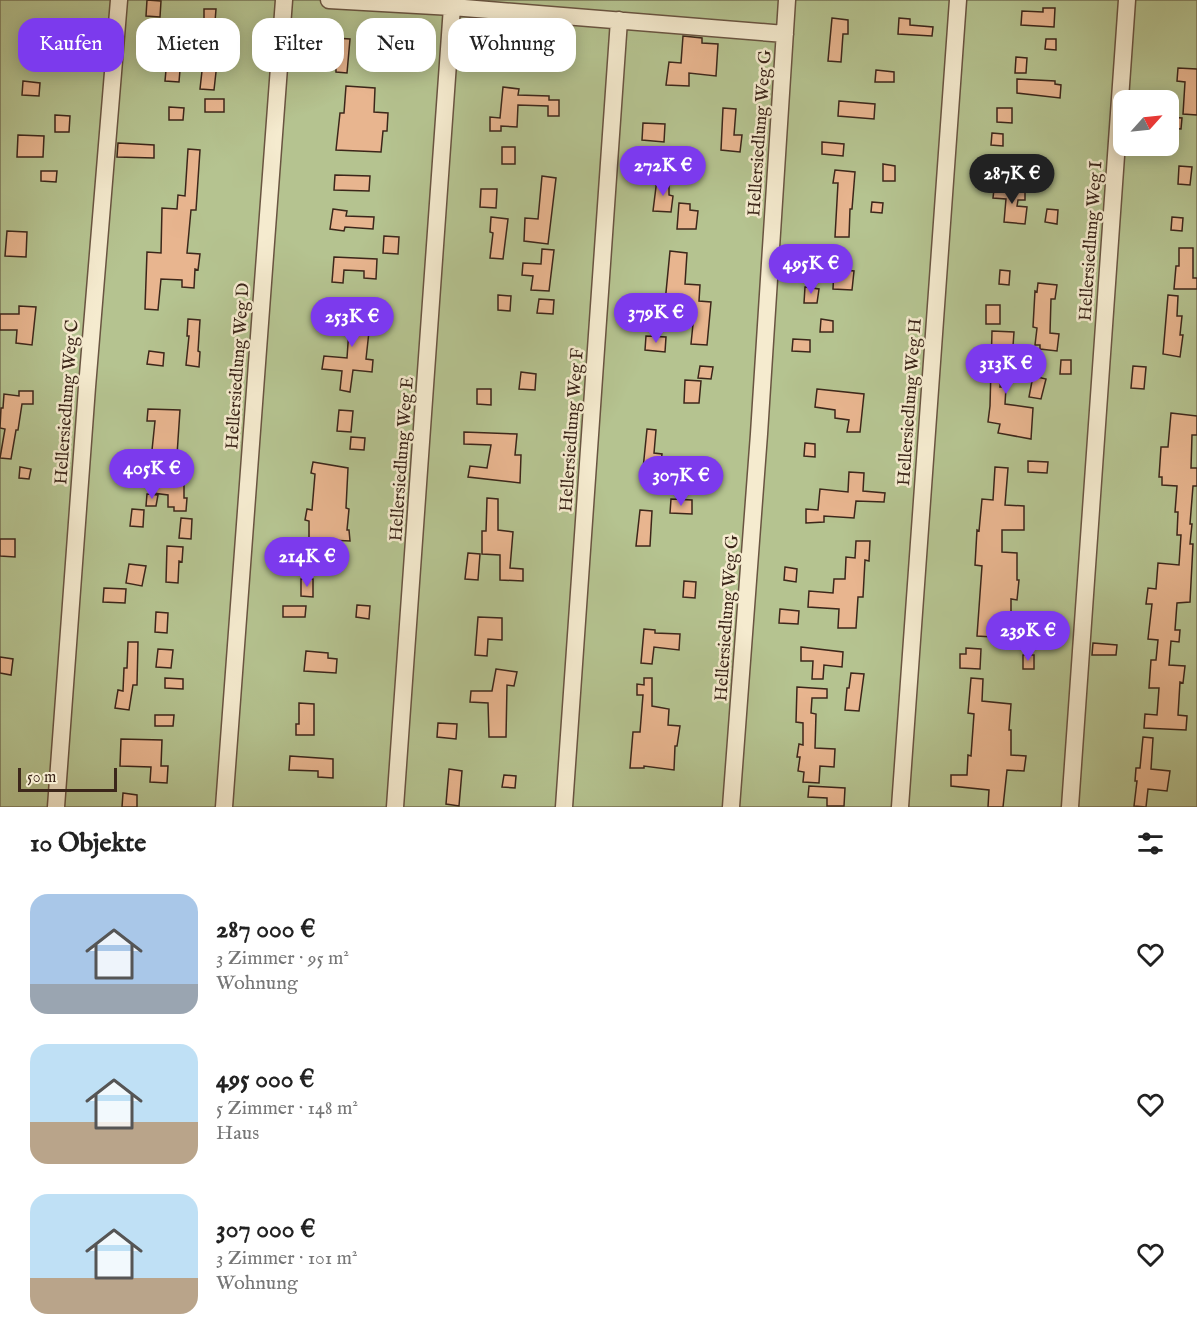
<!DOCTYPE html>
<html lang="de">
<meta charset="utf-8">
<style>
body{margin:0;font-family:"IM FELL English",serif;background:#f2f2f2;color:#222;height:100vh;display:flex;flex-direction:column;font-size:22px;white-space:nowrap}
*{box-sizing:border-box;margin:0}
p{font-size:20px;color:#767676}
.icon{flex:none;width:33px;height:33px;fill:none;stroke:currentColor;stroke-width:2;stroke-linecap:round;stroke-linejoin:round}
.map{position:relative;height:807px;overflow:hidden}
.details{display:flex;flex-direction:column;background:#fff;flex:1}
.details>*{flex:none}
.banner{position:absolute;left:18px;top:18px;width:600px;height:54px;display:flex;gap:12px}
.needle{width:39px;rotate:63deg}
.tools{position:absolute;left:1113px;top:90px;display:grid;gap:12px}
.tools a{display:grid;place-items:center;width:66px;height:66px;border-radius:12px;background:#fff;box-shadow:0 3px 15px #0003;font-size:30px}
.scale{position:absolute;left:18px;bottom:15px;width:99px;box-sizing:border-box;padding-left:6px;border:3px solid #3c261a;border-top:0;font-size:16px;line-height:21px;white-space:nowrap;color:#3c261a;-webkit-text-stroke:4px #f5ebcf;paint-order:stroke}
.price{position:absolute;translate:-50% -51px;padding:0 14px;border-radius:21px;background:#7c3aed;color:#fff;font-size:20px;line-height:39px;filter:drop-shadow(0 2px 3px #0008)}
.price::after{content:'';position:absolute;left:50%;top:36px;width:18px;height:14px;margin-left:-9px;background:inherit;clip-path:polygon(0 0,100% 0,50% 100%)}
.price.selected{background:#222;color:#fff}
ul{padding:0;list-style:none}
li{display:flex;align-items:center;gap:18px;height:150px;padding:0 30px}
li span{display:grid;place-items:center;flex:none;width:168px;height:120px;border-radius:18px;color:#555}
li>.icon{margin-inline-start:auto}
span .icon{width:72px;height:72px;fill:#fffc;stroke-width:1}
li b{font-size:26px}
h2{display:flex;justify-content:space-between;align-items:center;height:72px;padding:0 30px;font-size:26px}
.pill{padding:0 21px;border-radius:18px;background:#fff;box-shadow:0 3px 15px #0003;font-size:21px;line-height:54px}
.pill.selected{background:#7c3aed;color:#fff}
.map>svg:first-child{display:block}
.green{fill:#b5c390;stroke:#787455;stroke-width:1.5;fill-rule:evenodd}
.building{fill:#e8b58f;stroke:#3c261a;stroke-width:1.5}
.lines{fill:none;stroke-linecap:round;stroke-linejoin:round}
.minor-casing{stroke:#695441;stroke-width:19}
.minor{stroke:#f5ebcf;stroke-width:16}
.labels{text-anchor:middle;stroke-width:5;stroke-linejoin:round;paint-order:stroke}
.street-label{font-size:18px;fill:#3c261a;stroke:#f5ebcf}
</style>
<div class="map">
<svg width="1197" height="807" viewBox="0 0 1197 807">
<rect width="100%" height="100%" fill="#efe0b5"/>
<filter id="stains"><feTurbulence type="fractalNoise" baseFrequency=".00333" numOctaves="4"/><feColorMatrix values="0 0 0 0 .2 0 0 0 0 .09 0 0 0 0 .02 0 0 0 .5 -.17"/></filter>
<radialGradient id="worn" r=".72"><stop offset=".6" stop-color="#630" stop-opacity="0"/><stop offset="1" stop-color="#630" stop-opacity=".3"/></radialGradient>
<path class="green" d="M0,0H1197V807H0ZM1124,100H1168V146H1124Z"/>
<path class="building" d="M147,0L161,1L160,17L146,16Z
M1043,8H1055L1054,27L1021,25L1022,11L1043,12Z
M204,9H216L215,22H204Z
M832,18L848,20V34H843L841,62L828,61Z
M899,18L910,19V25L933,27L932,36L898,34Z
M177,19L192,20L191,43H176Z
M217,27H232V43H217Z
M369,30H382L383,51L369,52Z
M38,33H52L51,47L37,46Z
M683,36L702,38V43L718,44L716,76L689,73V86L666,85L669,62L681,63Z
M335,38L350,39L347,73L336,72Z
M515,39L541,41V45H552V62L538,61L539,56L513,54Z
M1046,39H1056V50L1045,49Z
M204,53L218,54L214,90L200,89Z
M1016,57L1027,58L1026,73H1015Z
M1178,68L1197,69V115L1183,114L1185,82L1177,81Z
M166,70H180L179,82L165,81Z
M876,70L894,72V82H875Z
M1017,79L1055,81V84L1061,85L1060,98L1017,93Z
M23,81L40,83L39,96L22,95Z
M346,86L375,88L374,112L388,113L387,131H383L381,152L336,150L340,113H344Z
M503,87L519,89L518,95L549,96V100H559V116H548V106L518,105L517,127L501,126V131H490V117L500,118Z
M205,99H224V112H205Z
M839,101L875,104L874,119L838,116Z
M169,107L184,108L183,120H169Z
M723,108L736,109L734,135H742L740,152L721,150Z
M997,108H1012V123L997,122Z
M55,115L70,116L69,132H55Z
M1168,117L1182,118L1181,129L1168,128Z
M643,123L665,124L664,142L642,140Z
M992,133L1003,134V146L991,145Z
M18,135L44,136L43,157H17Z
M822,142L844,144L843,156L822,154Z
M118,143L154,145V158L117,157Z
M502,147H515V164H502Z
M188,149L200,150L196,210H191L187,253L200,254L198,270L195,269L194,288L182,287V280L161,279L158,310L145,309L147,252L161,253L162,208L177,209L178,195L185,196Z
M676,156L690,158L689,168L676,167Z
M883,164L895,166V181H883Z
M1179,166L1192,167L1190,185L1178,184Z
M835,170L855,172L852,209H850L849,237H835L838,183H833Z
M41,171H57L56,182L41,181Z
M335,175L370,176L369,191L334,190Z
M542,176L556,178L548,244L524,241L525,218L538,219Z
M657,179L669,180V195L673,196L671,212L653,211Z
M1005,187L1025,191V200H1018L1017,206L1027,207L1025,224L1004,222L1006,199L993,198L994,189H1005Z
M481,189H497L496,208L480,207Z
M872,202L883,203L882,213L871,212Z
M679,203L690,204V210L698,211L696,229H677Z
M333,209L347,211L346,216L374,217L373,229L345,227L344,231L330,229Z
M1047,209L1058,210L1057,224L1045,222Z
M491,217L508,219L503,259L490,258L493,233L490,232Z
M1172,217L1183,218L1182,231L1171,230Z
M7,231L27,232L26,257L5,256Z
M384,236L399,237L398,254L383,253Z
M1179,248H1193V278H1197V289H1174L1176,266H1179Z
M542,249L554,250L549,291L531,290L533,276L522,275L523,263L541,264Z
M670,251L687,253L685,284L700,285L699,301L711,302L707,345L691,344L693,324L669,322L670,314L664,313Z
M334,257L377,259L376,279L364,278V271L344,270L343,283L332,282Z
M834,269L854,271L852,290L833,289Z
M1000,270L1010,271L1009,285L999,284Z
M1038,283L1057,285L1055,299H1051L1050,333L1059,334L1057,351L1040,349V345H1035L1037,328L1033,327L1035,291L1037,292Z
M805,287L819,289L817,303H804Z
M498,295L511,296L510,311L498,310Z
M1168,295L1178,296L1177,316H1182L1180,335H1183L1180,357L1163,354Z
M539,299L554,300L553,314L537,313Z
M986,305H1000V324H986Z
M19,306L36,307L32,345L16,343L17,330H0V314H19Z
M355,311L371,313L366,359L373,360L372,372L353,370L350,392L340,390L342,371L322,369L324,356L347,358L349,329L334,328L335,313L355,314Z
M188,319L200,320L198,351L200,352L199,367L186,365L189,336H187Z
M821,319L833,321V332H820Z
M992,331L1014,332L1013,346L1003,345L1000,387H1006L1005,404L1033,408L1031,439L998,433L1000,424L988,422L990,406Z
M646,336L666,337L665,352L645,350Z
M793,339L810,340V352L792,351Z
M149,351L164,353L163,366L147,364Z
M1061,360H1071V374H1060Z
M700,366L713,367L711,379L698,378Z
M1133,366L1146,367L1144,389L1131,388Z
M521,372L536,374L535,390L519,389Z
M1033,376L1046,379L1041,399L1029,397Z
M685,380L701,381L699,403H684Z
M477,389H491V405L477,404Z
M817,389L864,394L860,432H847L849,420L835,418V410L815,407Z
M19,391H33V404H22L18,430H16L11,459L0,458L5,429L0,428L1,408H3L4,394L19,396Z
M148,409L180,410L177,455H166L165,481H184V498H187L186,511H174V507H168V495L153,493L155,460H151L155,421H147Z
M339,410L353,411L351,432L337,431Z
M1171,413L1197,416V435H1192L1191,468H1197V486H1193L1190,524H1192L1190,544H1193L1190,602L1177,603L1175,630H1180L1179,642L1171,641L1169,665L1185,666L1183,683L1180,682L1178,715L1187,716L1186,730L1144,728L1145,714L1157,715L1159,688H1149L1151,660H1156L1158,640L1148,639L1152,604H1146L1148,588L1156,589L1158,563L1179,565L1181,535H1177L1178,512H1175L1177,486L1162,485V477H1159L1161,447H1168Z
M647,429L656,430L654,453L662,454L660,471L643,469Z
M464,432L517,434L515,455H521L520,483L468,477L470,466L487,468L491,445L464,444Z
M351,437L365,438L364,450L350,449Z
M805,443L815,444V457L804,456Z
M1028,461L1048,462L1047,473L1028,472Z
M313,462L348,468L346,508L349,509L347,530H349L350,541L309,539V521L305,520L307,509L312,510L315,474L311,473Z
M691,464L703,465V477L690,476Z
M20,467L31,469L29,479L19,478Z
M995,467L1008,468L1005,505L1024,506V530H1002V552L1017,553V580H1019L1017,600L1011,599V634H994L993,637L977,636L982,566L975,565L977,530L979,531L982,499L993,500Z
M849,472L864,473L863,491L885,493L884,502L856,501L854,518L824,516V522L806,523V509L818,510L820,489L848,492Z
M147,494L158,495L156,506H146Z
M487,498L498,499V530L513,532L510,568L523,569V581L500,580V555L482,554V531H486Z
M671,499L692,500V514L670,513Z
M132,509L144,510L143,527L130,526Z
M640,510L652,511L650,546H636Z
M181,518L192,519L191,539L179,538Z
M0,539H15V557L0,556Z
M856,541H870L869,561L865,560L863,597H858L856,628H838L839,609L808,607L809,591L833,593L834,579H845L846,557L855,558Z
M167,546L183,547L182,562L179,561L178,583L166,582Z
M468,553L480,554L478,580L465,579Z
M129,564L146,566L142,586L126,583Z
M785,567L797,569L796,582L784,580Z
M301,579H313V597L301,596Z
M684,581L696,582L695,598L683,597Z
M104,588L126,589L125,603L103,602Z
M357,605L370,606L369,619L356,617Z
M283,606H306L305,617H283Z
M780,609L799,611L798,624L779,623Z
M156,612L168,613L167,633L155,632Z
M478,617L502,618V640L488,639L487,656L475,655Z
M644,629L655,630V633L680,634L679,650L654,647L652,664L641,663Z
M128,642H138L137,685H133L129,710L115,708L118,690L123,691L124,668H127Z
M1093,643L1117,645L1116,655H1092Z
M801,647L843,652L842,667L824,665L823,679H812L813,661H801Z
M966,648L981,649L980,669L960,668V654H966Z
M158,649L173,650L171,668L156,667Z
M306,651L328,653V658L337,659L336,673L304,671Z
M1023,655H1034V669H1023Z
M0,657L13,659L11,675L0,673Z
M496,669L517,672L514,686L507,685L506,737H489L488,703L470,702L471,691H492Z
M851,673L864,674L859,711L845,710L847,688H849Z
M165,678L183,679V689L165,688Z
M644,678H652V706L669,709L668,725L680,726L677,746H675L674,770L644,766V768H630L633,732H640L643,695H637V684L644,685Z
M971,678L983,679L982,701L1011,704L1009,730H1011V755L1026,756L1024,771L1007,770L1003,807H988L989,790L951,786V775H967L968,755L971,756L974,714L968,713Z
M797,687L827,689V698H812L811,713L816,714L815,748L835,749L834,767L820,766L819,783L803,782L804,772L798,771L800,757H797L799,744L803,745V723L796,722Z
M299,703L314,704V735H296V724H299Z
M155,715H174L173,726H155Z
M438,723L457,724L456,739L437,737Z
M1143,737L1153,738L1151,769L1170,771L1167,791L1148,789L1146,807L1134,806L1137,781H1135L1136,768H1140Z
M121,739L162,740L161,766H168L167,783L150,782L151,767L120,766Z
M290,756L333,759V778L318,777V771L289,770Z
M449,769L462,771L459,806L446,804Z
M504,775L516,776L515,788L502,787Z
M809,786L845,788L844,806H827V798L808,797Z
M123,793L137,795V807H122Z"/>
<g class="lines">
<defs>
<path id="minor" d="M329,0L452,7L785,34
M56,807L87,387L119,0
M224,807L284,0
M395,807L452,7
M564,807L619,20
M731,807L759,434L787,0
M900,807L958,0
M1070,807L1127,0"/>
</defs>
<use href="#minor" class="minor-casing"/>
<use href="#minor" class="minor"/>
</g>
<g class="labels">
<g class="street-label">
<text transform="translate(759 133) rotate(-86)" y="6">Hellersiedlung Weg G</text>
<text transform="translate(1090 241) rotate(-86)" y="6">Hellersiedlung Weg I</text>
<text transform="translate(237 366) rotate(-86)" y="6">Hellersiedlung Weg D</text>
<text transform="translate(66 402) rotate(-86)" y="6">Hellersiedlung Weg C</text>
<text transform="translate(909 402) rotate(-86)" y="6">Hellersiedlung Weg H</text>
<text transform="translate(571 430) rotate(-86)" y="6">Hellersiedlung Weg F</text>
<text transform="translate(401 459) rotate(-86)" y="6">Hellersiedlung Weg E</text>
<text transform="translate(726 618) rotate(-86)" y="6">Hellersiedlung Weg G</text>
</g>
</g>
<rect width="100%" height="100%" filter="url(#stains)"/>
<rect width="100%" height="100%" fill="url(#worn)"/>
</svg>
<div class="tools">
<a><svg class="needle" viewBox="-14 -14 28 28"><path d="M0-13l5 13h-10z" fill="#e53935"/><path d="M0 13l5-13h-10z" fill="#767676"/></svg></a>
</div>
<div class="scale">50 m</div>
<b class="price" style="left:663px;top:197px">272K €</b>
<b class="price selected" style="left:1012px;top:205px">287K €</b>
<b class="price" style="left:811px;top:295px">495K €</b>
<b class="price" style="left:656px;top:344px">379K €</b>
<b class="price" style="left:352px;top:348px">253K €</b>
<b class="price" style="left:1006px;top:395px">313K €</b>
<b class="price" style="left:152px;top:500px">405K €</b>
<b class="price" style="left:681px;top:507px">307K €</b>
<b class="price" style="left:307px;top:588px">214K €</b>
<b class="price" style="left:1028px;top:662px">239K €</b>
<div class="banner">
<a class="pill selected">Kaufen</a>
<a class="pill">Mieten</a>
<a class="pill">Filter</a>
<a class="pill">Neu</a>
<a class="pill">Wohnung</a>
</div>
</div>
<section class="details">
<h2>10 Objekte<svg class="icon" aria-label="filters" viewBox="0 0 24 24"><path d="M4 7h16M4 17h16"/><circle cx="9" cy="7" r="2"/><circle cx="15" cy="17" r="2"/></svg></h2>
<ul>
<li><span style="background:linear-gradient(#a9c7e8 75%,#9aa5b1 0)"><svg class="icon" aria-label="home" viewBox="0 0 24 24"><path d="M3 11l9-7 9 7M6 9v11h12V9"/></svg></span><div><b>287 000 €</b><p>3 Zimmer · 95 m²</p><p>Wohnung</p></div><svg class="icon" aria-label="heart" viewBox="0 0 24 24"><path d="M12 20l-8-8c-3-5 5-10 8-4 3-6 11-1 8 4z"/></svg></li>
<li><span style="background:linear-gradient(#bfe0f5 65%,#b9a48a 0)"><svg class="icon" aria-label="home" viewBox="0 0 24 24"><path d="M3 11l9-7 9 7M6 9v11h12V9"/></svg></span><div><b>495 000 €</b><p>5 Zimmer · 148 m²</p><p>Haus</p></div><svg class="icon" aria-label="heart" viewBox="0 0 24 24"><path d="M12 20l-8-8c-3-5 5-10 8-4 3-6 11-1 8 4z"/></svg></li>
<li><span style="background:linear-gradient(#bfe0f5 70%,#b9a48a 0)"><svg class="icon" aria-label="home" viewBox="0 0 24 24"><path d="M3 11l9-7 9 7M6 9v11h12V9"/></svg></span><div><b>307 000 €</b><p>3 Zimmer · 101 m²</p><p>Wohnung</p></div><svg class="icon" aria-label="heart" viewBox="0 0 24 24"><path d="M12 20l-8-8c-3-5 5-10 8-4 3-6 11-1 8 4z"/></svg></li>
</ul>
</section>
